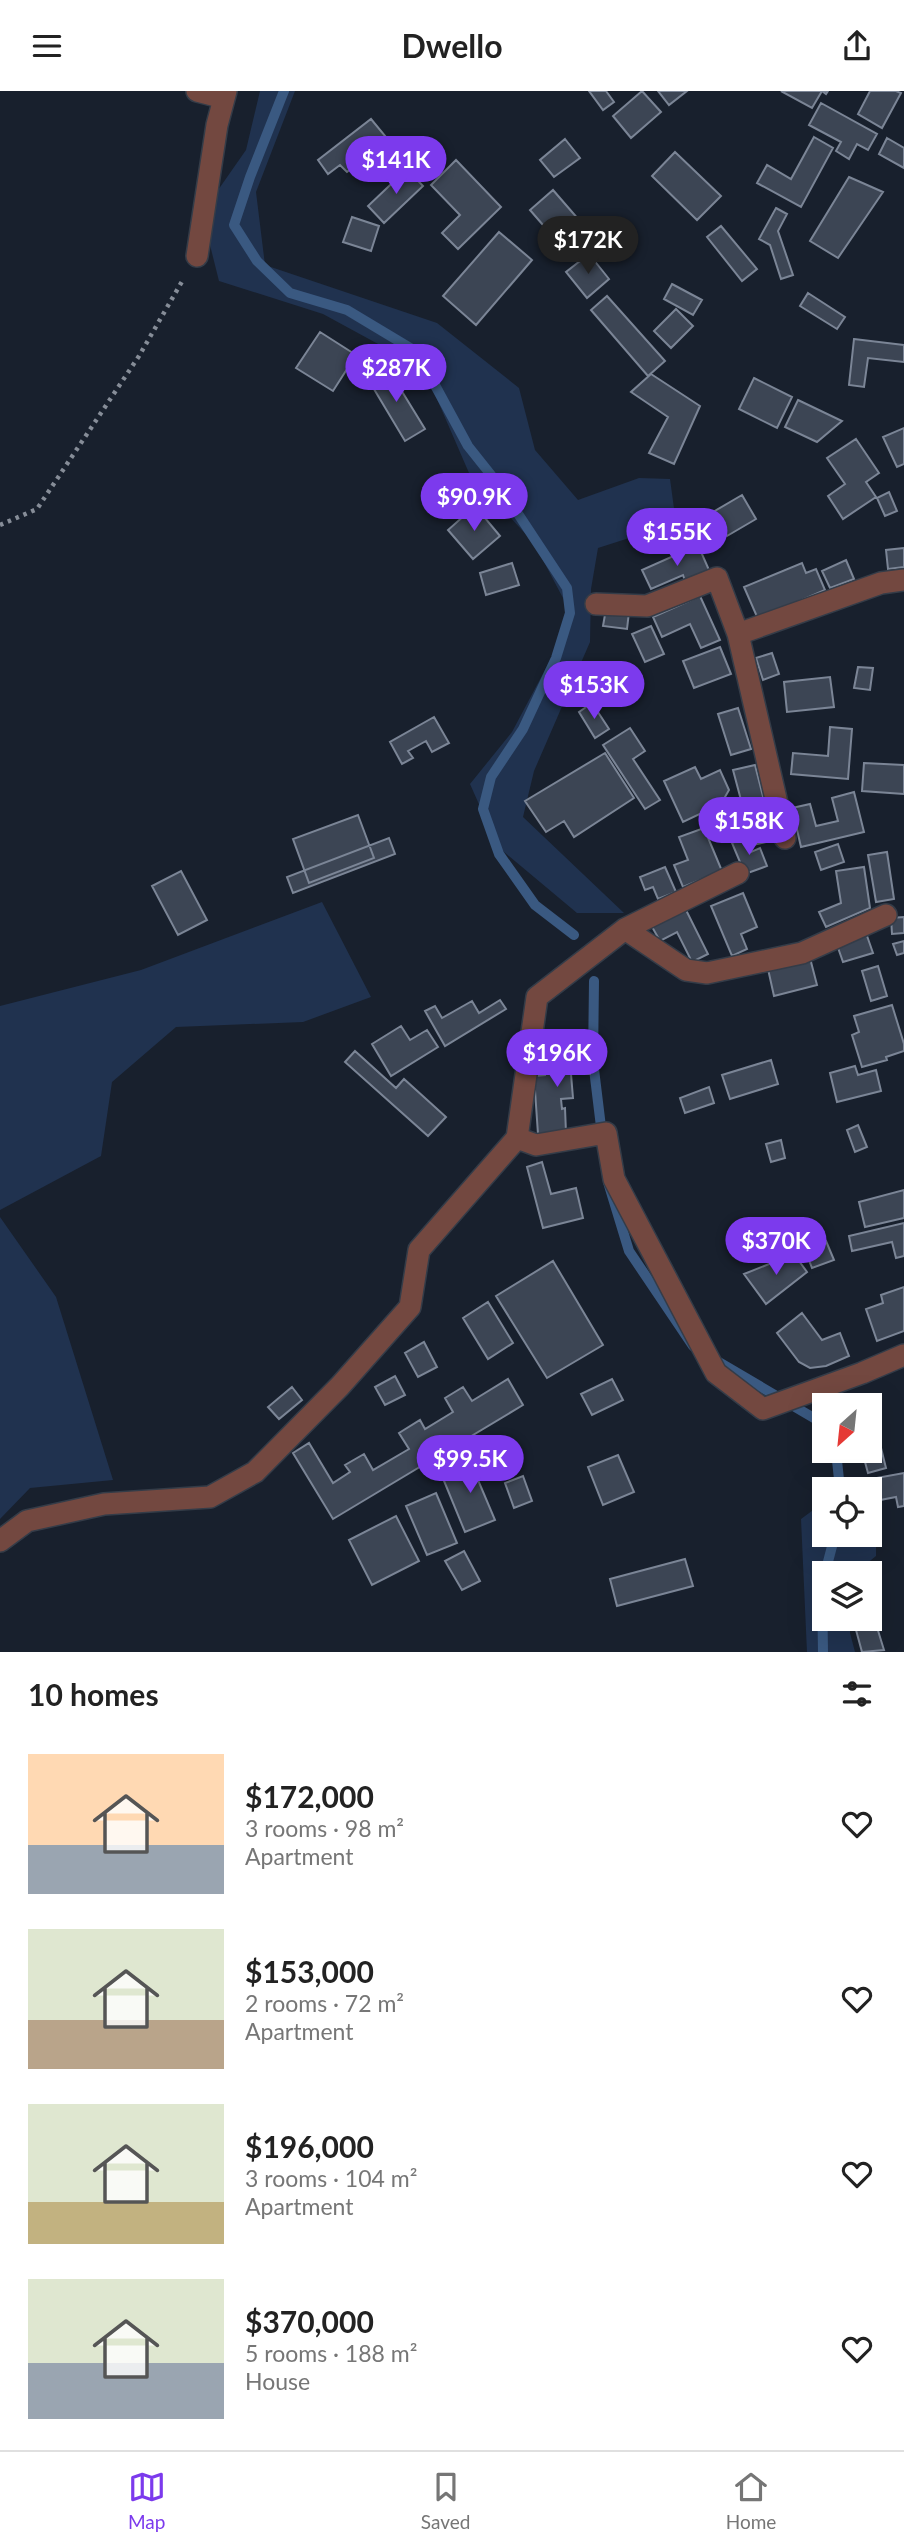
<!DOCTYPE html>
<meta charset="utf-8">
<style>
body{margin:0;font-family:Lato,sans-serif;background:#f6f6f6;color:#222;height:100vh;display:flex;flex-direction:column;font-size:26px;white-space:nowrap}
*{box-sizing:border-box;margin:0}
p{font-size:23px;color:#767676}
.icon{flex:none;width:38px;height:38px;fill:none;stroke:currentColor;stroke-width:2;stroke-linecap:round;stroke-linejoin:round}
.map{position:relative;height:1561px;overflow:hidden}
.details{display:flex;flex-direction:column;background:#fff;flex:1}
.details>*{flex:none}
.needle{width:46px;rotate:207deg}
.controls{position:absolute;left:812px;top:1302px;display:grid;gap:14px}
.controls a{display:grid;place-items:center;width:70px;height:70px;border-radius:0px;background:#fff;box-shadow:0 7px 28px #0002;font-size:35px}
.price{position:absolute;translate:-50% -60px;padding:0 16px;border-radius:24px;background:#7c3aed;color:#fff;font-size:23px;line-height:46px;filter:drop-shadow(0 2px 4px #0008)}
.price::after{content:'';position:absolute;left:50%;top:42px;width:21px;height:16px;margin-left:-10px;background:inherit;clip-path:polygon(0 0,100% 0,50% 100%)}
.price.selected{background:#222;color:#fff}
ul{padding:0;list-style:none}
li{display:flex;align-items:center;gap:21px;height:175px;padding:0 28px}
li span{display:grid;place-items:center;flex:none;width:196px;height:140px;border-radius:0px;color:#555}
li>.icon{margin-inline-start:auto}
span .icon{width:84px;height:84px;fill:#fffc;stroke-width:1}
li b{font-size:30px}
h2{display:flex;justify-content:space-between;align-items:center;height:84px;padding:0 28px;font-size:30px}
header{display:flex;justify-content:space-between;align-items:center;height:91px;padding:0 28px;background:#fff;font-size:32px;font-weight:700}
.tabs{display:flex;justify-content:space-around;align-items:center;height:98px;border-top:2px solid #e0e0e0;background:#fff;font-size:19px;color:#767676}
.tabs a{display:grid;justify-items:center;gap:4px}
.tabs .selected{color:#7c3aed}
.map>svg:first-child{display:block}
.green{fill:#20324f}
.lines{fill:none;stroke-linecap:round;stroke-linejoin:round}
.stream{stroke:#3a5981;stroke-width:10}
.building{fill:#3c4554;stroke:#7b8596;stroke-width:2}
.minor-casing{stroke:#343c48;stroke-width:24}
.path{stroke:#868d98;stroke-width:4.5;stroke-dasharray:3.5 5;stroke-linecap:butt}
.minor{stroke:#734840;stroke-width:21}
</style>
<header><svg class="icon" aria-label="menu" viewBox="0 0 24 24"><path d="M4 6h16M4 12h16M4 18h16"/></svg>Dwello<svg class="icon" aria-label="share" viewBox="0 0 24 24"><path d="M12 15V3M7 8l5-5 5 5M5 13v7h14v-7"/></svg></header>
<div class="map">
<svg width="904" height="1561" viewBox="0 0 904 1561">
<rect width="100%" height="100%" fill="#18202d"/>
<path class="green" d="M260,0H295L256,101L265,174L437,232L519,297L535,359L578,409L639,387L670,388L676,432L598,457L591,498L590,551L534,680L523,726L624,822H577L498,756L470,693L512,641L573,526L534,452L469,382L424,278L323,223L219,190L202,122L246,59Z
M322,811L371,906L303,931L176,936L112,991L101,1065L0,1119V915L141,879Z
M0,1126L56,1206L113,1389L30,1397L0,1428Z
M870,1409L876,1420V1465L855,1482H824V1528H850V1542L855,1561H807L801,1428L824,1411V1444H870Z"/>
<g class="lines">
<path class="stream" d="M284,0L250,86L234,134L257,170L290,202L347,219L417,261L468,355L499,394L567,497L570,522L556,567L523,638L491,686L483,718L499,763L535,814L574,844
M594,890L593,970L602,1044
M608,1091L629,1160L693,1255
M712,1267L824,1333
M836,1360L840,1398
M825,1482L835,1444
M823,1561L822,1494L824,1484"/>
</g>
<path class="building" d="M589,0H606L614,11L603,19Z
M642,0L661,21L631,47L613,25Z
M658,0H687L669,14Z
M781,0H828L826,3L822,0L812,17Z
M870,0H896L901,2L882,37L858,23Z
M821,12L877,43L868,59L857,53L849,68L836,60L841,51L809,34Z
M371,28L386,46L367,61L369,64L347,81L340,74L328,83L318,69Z
M814,46L833,57L801,116L757,92L767,74L791,88Z
M887,47L904,57V77L879,63Z
M565,48L580,67L554,86L540,69Z
M675,61L721,105L697,129L652,85Z
M456,69L501,116L458,158L442,142L460,124L431,94Z
M407,78L423,95L384,132L368,115Z
M849,86L883,101L838,167L810,150Z
M553,99L579,129L556,149L530,119Z
M776,117L787,123L778,140L793,184L781,188L770,154L759,148Z
M352,126L379,135L371,160L343,151Z
M721,135L757,178L742,190L707,146Z
M499,141L532,169L476,234L443,205Z
M589,163L609,188L587,207L566,181Z
M672,193L702,209L693,224L664,208Z
M808,202L845,226L837,238L800,215Z
M607,205L665,270L648,285L591,219Z
M676,218L693,235L671,257L654,240Z
M320,241L356,264L333,300L296,277Z
M854,248L904,254V271L868,267L864,296L849,294Z
M387,276L425,338L405,350L368,288Z
M651,283L700,315L674,373L649,362L668,326L631,301Z
M754,287L792,306L777,337L739,318Z
M798,309L842,330L817,351L785,336Z
M904,337V373L897,376L883,346Z
M856,348L879,382L866,391L876,406L843,428L828,405L845,393L827,367Z
M889,401L897,420L885,425L877,407Z
M742,404L756,428L727,445L713,421Z
M475,415L500,445L473,468L448,439Z
M698,454L709,479L685,490L683,484L651,498L642,479Z
M904,457V476L888,478L886,459Z
M846,469L854,488L830,497L822,480Z
M512,472L519,494L486,504L480,482Z
M802,472L806,482L816,478L825,499L758,528L744,496Z
M700,505L720,549L701,557L690,533L662,546L653,526Z
M606,518L629,521L627,538L603,535Z
M651,535L664,563L645,571L632,543Z
M720,556L731,583L694,597L683,570Z
M772,562L779,583L763,589L756,567Z
M858,576L873,577L870,599L854,597Z
M830,586L834,616L787,621L784,591Z
M592,612L609,638L595,647L579,621Z
M738,617L751,658L731,664L718,623Z
M434,626L449,652L432,661L426,650L408,660L413,667L402,673L390,651Z
M830,636L852,638L848,688L791,683L793,662L828,665Z
M630,637L645,660L633,668L660,709L645,718L603,654Z
M605,662L634,707L574,746L564,730L546,741L525,710Z
M864,672L904,674V703L862,700Z
M755,674L774,749L753,754L733,679Z
M695,676L701,688L720,679L729,699L721,713L683,731L664,690Z
M854,701L864,741L801,756L792,717L810,713L816,735L838,730L832,707Z
M358,724L374,767L309,792L293,748Z
M704,737L722,780L683,796L674,774L688,769L679,746Z
M745,746L751,761L760,757L767,775L745,783L732,752Z
M389,747L395,763L293,802L287,786Z
M838,753L844,771L821,779L815,761Z
M887,761L894,808L876,811L868,764Z
M665,776L676,801L658,808L653,796L645,799L640,786Z
M864,776L870,817L826,836L819,821L841,812L836,780Z
M181,780L207,829L178,844L152,795Z
M743,802L757,836L741,843L747,858L732,865L711,815Z
M685,817L708,863L692,871L677,841L660,850L651,834Z
M904,826V842L892,843L891,827Z
M866,842L873,862L843,871L836,851Z
M904,850V862L897,864L893,853Z
M810,867L817,894L774,905L768,878Z
M878,875L887,905L871,910L862,880Z
M500,909L506,918L445,955L425,920L435,915L442,927L472,910L479,922Z
M892,914L904,953V960L886,966L887,969L862,976L852,944L859,941L854,925Z
M401,935L410,949L427,939L438,956L391,985L372,953Z
M581,956L582,966H589L590,983H571L573,1007L561,1008L562,1018L565,1017L566,1042L538,1043L534,985L545,984L544,969L557,968V958Z
M355,960L396,997L404,988L446,1026L428,1045L345,971Z
M771,969L778,993L730,1008L722,984Z
M855,975L858,984L876,979L881,1000L837,1011L830,982Z
M709,996L714,1012L685,1022L680,1007Z
M858,1034L867,1056L855,1061L847,1039Z
M781,1049L785,1067L771,1071L766,1053Z
M542,1071L551,1103L576,1097L583,1127L543,1137L527,1076Z
M904,1099V1127L865,1136L859,1111Z
M904,1132V1165L896,1167L892,1151L852,1160L849,1145Z
M826,1150L834,1169L812,1177L805,1159Z
M794,1163L807,1181L766,1213L744,1183Z
M553,1170L603,1254L547,1287L496,1205Z
M904,1196V1240L877,1250L866,1218L883,1212L881,1204Z
M488,1211L513,1252L488,1268L463,1227Z
M802,1222L822,1249L840,1242L849,1265L826,1275L810,1277L799,1271L777,1242Z
M424,1251L437,1276L418,1286L405,1262Z
M395,1285L405,1304L385,1314L375,1296Z
M508,1288L523,1314L333,1428L293,1362L309,1352L333,1392L350,1381L345,1374L364,1363L373,1379L409,1358L399,1342L420,1329L425,1338L453,1321L445,1307L463,1296L472,1310Z
M612,1288L623,1309L592,1324L581,1303Z
M292,1296L302,1309L279,1328L268,1316Z
M879,1349L886,1377L868,1382L862,1360H870V1351Z
M618,1364L634,1401L603,1414L588,1376Z
M485,1367L492,1383L478,1389L495,1429L465,1441L442,1385Z
M904,1382V1415L898,1416L896,1406L870,1411V1398H862L860,1390Z
M523,1385L532,1410L514,1417L505,1392Z
M436,1402L457,1452L427,1464L406,1415Z
M396,1425L419,1470L372,1494L349,1449Z
M464,1460L480,1490L462,1499L445,1470Z
M685,1468L693,1495L617,1515L610,1488Z
M876,1533L884,1559L862,1561L856,1539Z"/>
<g class="lines">
<defs>
<path id="minor" d="M197,0L224,7
M197,165L217,34L226,0
M596,513L647,515L717,487L738,543L785,747
M738,543L881,492L904,489
M625,838L686,879L707,882L802,862L886,824
M517,1047L536,1054L606,1042L614,1088L716,1282L763,1318L862,1282L904,1264
M0,1450L27,1430L104,1413L210,1406L255,1381L340,1295L410,1216L419,1159L517,1047L537,906L625,838L738,782"/>
</defs>
<use href="#minor" class="minor-casing"/>
<path class="path" d="M0,434L37,418L139,265L184,187"/>
<use href="#minor" class="minor"/>
</g>
</svg>
<div class="controls">
<a><svg class="needle" viewBox="-14 -14 28 28"><path d="M0-13l5 13h-10z" fill="#e53935"/><path d="M0 13l5-13h-10z" fill="#767676"/></svg></a>
<a><svg class="icon" aria-label="locate" viewBox="0 0 24 24"><circle cx="12" cy="12" r="6"/><path d="M12 2v4M12 18v4M2 12h4M18 12h4"/></svg></a>
<a><svg class="icon" aria-label="layers" viewBox="0 0 24 24"><path d="M12 4l9 5-9 5-9-5zM3 14l9 5 9-5"/></svg></a>
</div>
<b class="price" style="left:396px;top:105px">$141K</b>
<b class="price selected" style="left:588px;top:185px">$172K</b>
<b class="price" style="left:396px;top:313px">$287K</b>
<b class="price" style="left:474px;top:442px">$90.9K</b>
<b class="price" style="left:677px;top:477px">$155K</b>
<b class="price" style="left:594px;top:630px">$153K</b>
<b class="price" style="left:749px;top:766px">$158K</b>
<b class="price" style="left:557px;top:998px">$196K</b>
<b class="price" style="left:776px;top:1186px">$370K</b>
<b class="price" style="left:470px;top:1404px">$99.5K</b>
</div>
<section class="details">
<h2>10 homes<svg class="icon" aria-label="filters" viewBox="0 0 24 24"><path d="M4 7h16M4 17h16"/><circle cx="9" cy="7" r="2"/><circle cx="15" cy="17" r="2"/></svg></h2>
<ul>
<li><span style="background:linear-gradient(#ffd9b3 65%,#9aa5b1 0)"><svg class="icon" aria-label="home" viewBox="0 0 24 24"><path d="M3 11l9-7 9 7M6 9v11h12V9"/></svg></span><div><b>$172,000</b><p>3 rooms · 98 m²</p><p>Apartment</p></div><svg class="icon" aria-label="heart" viewBox="0 0 24 24"><path d="M12 20l-8-8c-3-5 5-10 8-4 3-6 11-1 8 4z"/></svg></li>
<li><span style="background:linear-gradient(#dfe7d0 65%,#b9a48a 0)"><svg class="icon" aria-label="home" viewBox="0 0 24 24"><path d="M3 11l9-7 9 7M6 9v11h12V9"/></svg></span><div><b>$153,000</b><p>2 rooms · 72 m²</p><p>Apartment</p></div><svg class="icon" aria-label="heart" viewBox="0 0 24 24"><path d="M12 20l-8-8c-3-5 5-10 8-4 3-6 11-1 8 4z"/></svg></li>
<li><span style="background:linear-gradient(#dfe7d0 70%,#c2b280 0)"><svg class="icon" aria-label="home" viewBox="0 0 24 24"><path d="M3 11l9-7 9 7M6 9v11h12V9"/></svg></span><div><b>$196,000</b><p>3 rooms · 104 m²</p><p>Apartment</p></div><svg class="icon" aria-label="heart" viewBox="0 0 24 24"><path d="M12 20l-8-8c-3-5 5-10 8-4 3-6 11-1 8 4z"/></svg></li>
<li><span style="background:linear-gradient(#dfe7d0 60%,#9aa5b1 0)"><svg class="icon" aria-label="home" viewBox="0 0 24 24"><path d="M3 11l9-7 9 7M6 9v11h12V9"/></svg></span><div><b>$370,000</b><p>5 rooms · 188 m²</p><p>House</p></div><svg class="icon" aria-label="heart" viewBox="0 0 24 24"><path d="M12 20l-8-8c-3-5 5-10 8-4 3-6 11-1 8 4z"/></svg></li>
</ul>
</section>
<nav class="tabs">
<a class="selected"><svg class="icon" aria-label="map" viewBox="0 0 24 24"><path d="M3 6l6-2 6 2 6-2v14l-6 2-6-2-6 2zM9 4v14M15 6v14"/></svg>Map</a>
<a><svg class="icon" aria-label="saved" viewBox="0 0 24 24"><path d="M7 4h10v16l-5-4-5 4z"/></svg>Saved</a>
<a><svg class="icon" aria-label="home" viewBox="0 0 24 24"><path d="M3 11l9-7 9 7M6 9v11h12V9"/></svg>Home</a>
</nav>
